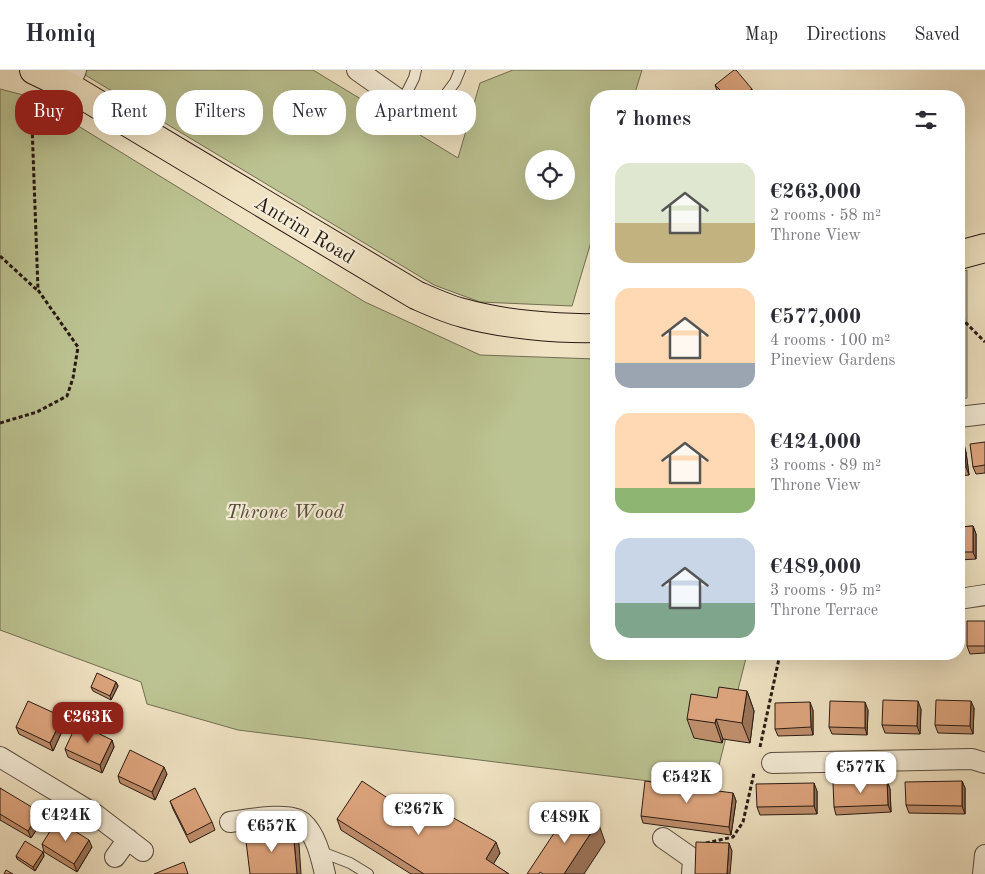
<!DOCTYPE html>
<meta charset="utf-8">
<style>
body{margin:0;font-family:"Old Standard TT",serif;background:#f7f7f7;color:#2b2b33;height:100vh;display:flex;flex-direction:column;font-size:19px;white-space:nowrap}
*{box-sizing:border-box;margin:0}
p{font-size:16px;color:#7c7c81}
.icon{flex:none;width:28px;height:28px;fill:none;stroke:currentColor;stroke-width:2;stroke-linecap:round;stroke-linejoin:round}
.map{position:relative;flex:1;overflow:hidden}
.sheet{position:absolute;left:590px;top:20px;width:375px;height:570px;display:flex;flex-direction:column;background:#fff;border-radius:20px;box-shadow:0 5px 20px #0002}
.sheet>*{flex:none}
.guide{position:absolute;left:15px;top:20px;width:475px;height:45px;display:flex;gap:10px}
.controls{position:absolute;left:525px;top:80px;display:grid;gap:10px}
.controls a{display:grid;place-items:center;width:50px;height:50px;border-radius:50%;background:#fff;box-shadow:0 5px 20px #0002;font-size:25px}
.price{position:absolute;translate:-50% -42px;padding:0 11px;border-radius:10px;background:#fff;color:#222;font-size:16px;line-height:32px;filter:drop-shadow(0 1px 2px #0008)}
.price::after{content:'';position:absolute;left:50%;top:30px;width:15px;height:11px;margin-left:-8px;background:inherit;clip-path:polygon(0 0,100% 0,50% 100%)}
.price.on{background:#8f2418;color:#fff}
ul{padding:0;list-style:none}
li{display:flex;align-items:center;gap:15px;height:125px;padding:0 25px}
li span{display:grid;place-items:center;flex:none;width:140px;height:100px;border-radius:15px;color:#555}
li>.icon{margin-inline-start:auto}
span .icon{width:60px;height:60px;fill:#fffc;stroke-width:1}
li b{font-size:21px}
h2{display:flex;justify-content:space-between;align-items:center;height:60px;padding:0 25px;font-size:21px}
.tag{padding:0 18px;border-radius:20px;background:#fff;box-shadow:0 5px 20px #0002;font-size:18px;line-height:45px}
.tag.on{background:#8f2418;color:#fff}
header{display:flex;align-items:center;gap:30px;box-sizing:border-box;height:70px;padding:0 25px;background:#fff;border-bottom:1px solid #e1e1e2}
header strong{font-size:24px}
nav{display:flex;gap:28px;margin-inline-start:auto;font-size:18px}
.map>svg:first-child{display:block}
.green{fill:#bcc392;stroke:#726e52;fill-rule:evenodd}
.lines{fill:none;stroke-linecap:round;stroke-linejoin:round}
.lane-casing{stroke:#5a4c3f;stroke-width:12}
.street-casing{stroke:#5a4c3f;stroke-width:22}
.primary-casing{stroke:#281a13;stroke-width:30}
.path{stroke:#281a13;stroke-width:3;stroke-dasharray:4 2.5;stroke-linecap:butt}
.lane{stroke:#f5edd8;stroke-width:10}
.street{stroke:#f5edd8;stroke-width:20}
.primary{stroke:#f0e3c3;stroke-width:28}
.wall{fill:#c08f6d;stroke:#281a13}
.shaded-wall{fill:#9c7459;stroke:#281a13}
.building{fill:#dfa67f;stroke:#281a13}
.labels{text-anchor:middle;stroke-width:4.5;stroke-linejoin:round;paint-order:stroke}
.street-label{font-size:20px;fill:#281a13;stroke:#f5edd8}
.park-label{font-size:20px;font-style:italic;fill:#544d39;stroke:#f5edd8}
</style>
<header>
<strong>Homiq</strong>
<nav><a>Map</a><a>Directions</a><a>Saved</a></nav>
</header>
<div class="map">
<svg width="985" height="804" viewBox="0 0 985 804">
<rect width="100%" height="100%" fill="#f0e3c3"/>
<filter id="stains"><feTurbulence type="fractalNoise" baseFrequency=".004" numOctaves="4"/><feColorMatrix values="0 0 0 0 .2 0 0 0 0 .09 0 0 0 0 .02 0 0 0 .5 -.17"/></filter>
<radialGradient id="worn" r=".72"><stop offset=".6" stop-color="#630" stop-opacity="0"/><stop offset="1" stop-color="#630" stop-opacity=".3"/></radialGradient>
<path class="green" d="M77,0H313L458,88L480,13L513,0H642L634,26H596V155L572,236L480,232L434,215ZM534,89H566V121H534Z
M0,19L31,27L365,232L480,285L596,289V584H747L713,719L238,660L147,634L141,612L0,560Z
M967,200V328L959,329V203Z"/>
<g class="lines">
<defs>
<path id="lane" d="M402,32L414,8L416,0
M430,46L455,12L460,0
M319,781L350,793L368,804"/>
<path id="street" d="M357,0L408,36L429,47L447,45
M69,17L76,0
M959,347L985,344
M959,529L985,525
M0,687L96,745L143,781
M772,693L972,689L985,693
M230,752C246,750 289,741 302,752C316,764 321,787 325,804
M663,768L693,789L692,804
M115,787L128,769
M983,804L985,785"/>
<path id="primary" d="M34,0L69,17L416,225C432,232 447,239 463,243C501,254 557,259 596,258
M959,185L985,178"/>
</defs>
<use href="#lane" class="lane-casing"/>
<use href="#street" class="street-casing"/>
<use href="#primary" class="primary-casing"/>
<path class="path" d="M0,186L37,220
M959,241L965,252L985,272
M0,353L37,342L67,326L73,308L78,277L38,220L31,27
M760,677L780,584
M706,773L733,767L743,752L754,703"/>
<use href="#lane" class="lane"/>
<use href="#street" class="street"/>
<use href="#primary" class="primary"/>
</g>
<path class="wall" d="M715,15L755,26H721L718,23Z
M985,372V403L976,404L973,397Z
M959,375L966,382L969,405L959,406Z
M973,456L976,464V489L959,490V457Z
M985,551V583L970,584L967,576Z
M861,584H897V585L862,586Z
M913,584H949V585H913Z
M116,612L118,616L111,630L93,621L91,617Z
M747,621L754,641L750,673L723,669L722,673L694,668L687,649L717,628Z
M974,638L973,664L938,663L935,655Z
M921,639L920,664L885,663L882,655Z
M813,640V665L778,666L775,659Z
M868,640L867,665L832,664L829,657Z
M65,655L53,681L19,664L16,657Z
M112,670L114,677L102,703L68,687L65,679Z
M167,704L155,730L120,713L118,706Z
M887,711L890,719L891,742L836,745L834,737Z
M962,711L965,718V744L909,743L906,735Z
M0,718L43,750L31,768L0,750Z
M817,721V744L760,745L757,737Z
M733,723L736,731L731,765L643,753L641,746Z
M170,731L212,752L215,760L190,773L173,739Z
M337,749L425,753L500,783L493,794L509,804H411L341,760Z
M42,774L92,777L77,802L44,782Z
M43,782L44,786L35,801L17,789L16,786Z"/>
<path class="shaded-wall" d="M752,19L754,26H742Z
M964,374L966,382L969,405L966,397Z
M973,456L976,464V489L973,482Z
M116,612L118,616L111,630L110,626Z
M747,621L754,641L750,673L742,653Z
M918,631L921,639L920,664L917,656Z
M971,631L974,638L973,664L970,656Z
M810,632L813,640V665L811,657Z
M865,632L868,640L867,665L865,658Z
M63,647L65,655L53,681L50,673Z
M716,649L723,669L722,673L715,653Z
M112,670L114,677L102,703L100,695Z
M164,697L167,704L155,730L152,722Z
M887,711L890,719L891,742L888,735Z
M962,711L965,718V744L962,736Z
M814,713L817,721V744L814,736Z
M733,723L736,731L731,765L729,757Z
M40,742L43,750L31,768L28,761Z
M598,752L605,772L584,804H564Z
M293,760L299,774L301,804H297Z
M89,770L92,777L77,802L74,794Z
M496,772L500,783L490,800L486,789Z
M729,773L732,781L730,804H727Z
M43,782L44,786L35,801L33,797Z"/>
<path class="building" d="M734,0H736L752,19L742,26H726L715,15Z
M985,372V395L973,397L970,374Z
M964,374L966,397L959,398V375Z
M973,456V482H959V457Z
M967,551H985V576H967Z
M97,603L116,612L110,626L91,617Z
M719,617L747,621L742,653L716,649L715,653L687,649L691,624L717,628Z
M883,630L918,631L917,656L882,655Z
M936,630L971,631L970,656L935,655Z
M28,631L63,647L50,673L16,657Z
M830,631L865,632V658L829,657Z
M810,632L811,657L775,659V633Z
M77,653L112,670L100,695L65,679Z
M130,680L164,697L152,722L118,706Z
M362,711L425,753L436,738L496,772L486,789L509,804H424L337,749Z
M645,711L733,723L729,757L641,746Z
M887,711L888,735L834,737L833,713Z
M962,711V736L906,735L905,712Z
M814,713V736L757,737L756,714Z
M0,718L40,742L28,761L0,744Z
M195,718L212,752L187,765L170,731Z
M572,736L598,752L564,804H543L540,802L539,804H527Z
M57,750L89,770L74,794L42,774Z
M293,760L297,804H250L245,763Z
M25,771L43,782L33,797L16,786Z
M696,772L729,773L727,804H695Z
M184,792L188,804H154Z
M6,800L13,804H4Z"/>
<g class="labels">
<g class="street-label">
<text transform="translate(305 159) rotate(31)" y="7">Antrim Road</text>
</g>
<g class="park-label">
<text x="285" y="448">Throne Wood</text>
</g>
</g>
<rect width="100%" height="100%" filter="url(#stains)"/>
<rect width="100%" height="100%" fill="url(#worn)"/>
</svg>
<div class="controls">
<a><svg class="icon" aria-label="locate" viewBox="0 0 24 24"><circle cx="12" cy="12" r="6"/><path d="M12 2v4M12 18v4M2 12h4M18 12h4"/></svg></a>
</div>
<b class="price on" style="left:88px;top:674px">€263K</b>
<b class="price" style="left:861px;top:724px">€577K</b>
<b class="price" style="left:687px;top:734px">€542K</b>
<b class="price" style="left:419px;top:766px">€267K</b>
<b class="price" style="left:66px;top:772px">€424K</b>
<b class="price" style="left:565px;top:774px">€489K</b>
<b class="price" style="left:272px;top:783px">€657K</b>
<div class="guide">
<a class="tag on">Buy</a>
<a class="tag">Rent</a>
<a class="tag">Filters</a>
<a class="tag">New</a>
<a class="tag">Apartment</a>
</div>
<section class="sheet">
<h2>7 homes<svg class="icon" aria-label="filters" viewBox="0 0 24 24"><path d="M4 7h16M4 17h16"/><circle cx="9" cy="7" r="2"/><circle cx="15" cy="17" r="2"/></svg></h2>
<ul>
<li><span style="background:linear-gradient(#dfe7d0 60%,#c2b280 0)"><svg class="icon" aria-label="home" viewBox="0 0 24 24"><path d="M3 11l9-7 9 7M6 9v11h12V9"/></svg></span><div><b>€263,000</b><p>2 rooms · 58 m²</p><p>Throne View</p></div></li>
<li><span style="background:linear-gradient(#ffd9b3 75%,#9aa5b1 0)"><svg class="icon" aria-label="home" viewBox="0 0 24 24"><path d="M3 11l9-7 9 7M6 9v11h12V9"/></svg></span><div><b>€577,000</b><p>4 rooms · 100 m²</p><p>Pineview Gardens</p></div></li>
<li><span style="background:linear-gradient(#ffd9b3 75%,#8fb573 0)"><svg class="icon" aria-label="home" viewBox="0 0 24 24"><path d="M3 11l9-7 9 7M6 9v11h12V9"/></svg></span><div><b>€424,000</b><p>3 rooms · 89 m²</p><p>Throne View</p></div></li>
<li><span style="background:linear-gradient(#c9d6e8 65%,#7fa58c 0)"><svg class="icon" aria-label="home" viewBox="0 0 24 24"><path d="M3 11l9-7 9 7M6 9v11h12V9"/></svg></span><div><b>€489,000</b><p>3 rooms · 95 m²</p><p>Throne Terrace</p></div></li>
</ul>
</section>
</div>
